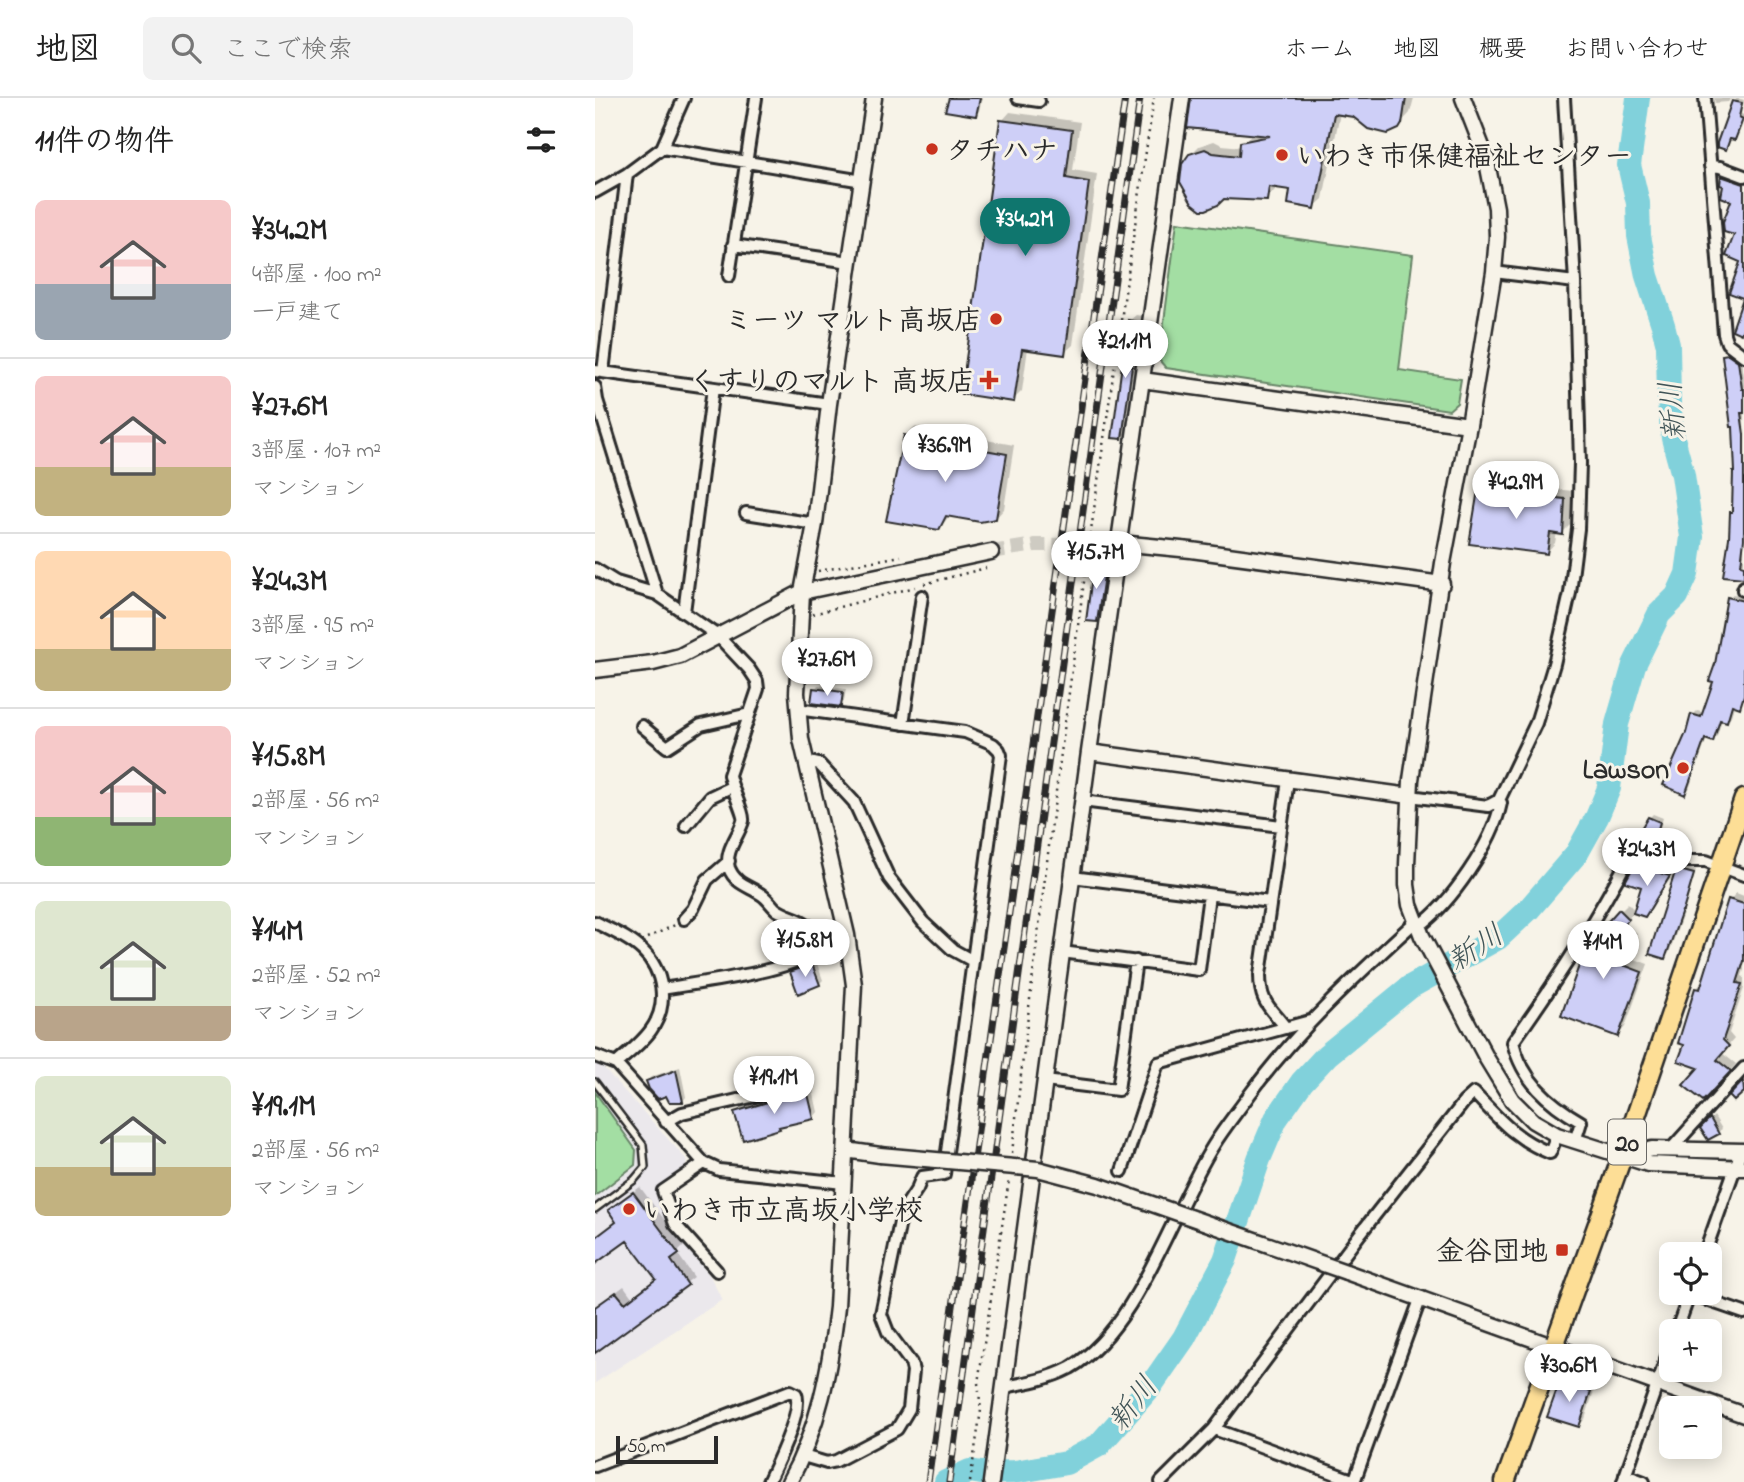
<!DOCTYPE html>
<html lang="ja">
<meta charset="utf-8">
<style>
body{margin:0;font-family:"Indie Flower","Klee One",sans-serif;background:#f2f2f2;color:#222;height:100vh;display:flex;flex-direction:column;font-size:26px;white-space:nowrap}
*{box-sizing:border-box;margin:0}
p{font-size:23px;color:#767676}
.icon{flex:none;width:38px;height:38px;fill:none;stroke:currentColor;stroke-width:2;stroke-linecap:round;stroke-linejoin:round}
.map{position:relative;flex:1;overflow:hidden}
.details{display:flex;flex-direction:column;background:#fff;width:595px}
.details>*{flex:none}
.fabs{position:absolute;left:1064px;top:1144px;display:grid;gap:14px}
.fabs a{display:grid;place-items:center;width:63px;height:63px;border-radius:10px;background:#fff;box-shadow:0 4px 18px #0003;font-size:35px}
.scale{position:absolute;left:21px;bottom:18px;width:102px;box-sizing:border-box;padding-left:7px;border:4px solid #2b2b2b;border-top:0;font-size:19px;line-height:24px;white-space:nowrap;color:#2b2b2b;-webkit-text-stroke:5px #f7f3e8;paint-order:stroke}
.price{position:absolute;translate:-50% -60px;padding:0 16px;border-radius:24px;background:#fff;color:#222;font-size:23px;line-height:46px;filter:drop-shadow(0 2px 4px #0008)}
.price::after{content:'';position:absolute;left:50%;top:42px;width:21px;height:16px;margin-left:-10px;background:inherit;clip-path:polygon(0 0,100% 0,50% 100%)}
.price.selected{background:#0f766e;color:#fff}
ul{padding:0;list-style:none}
li{display:flex;align-items:center;gap:21px;height:175px;padding:0 35px}
li+li{border-top:2px solid #e0e0e0}
li span{display:grid;place-items:center;flex:none;width:196px;height:140px;border-radius:10px;color:#555}
li>.icon{margin-inline-start:auto}
span .icon{width:84px;height:84px;fill:#fffc;stroke-width:1}
li b{font-size:30px}
h2{display:flex;justify-content:space-between;align-items:center;height:84px;padding:0 35px;font-size:30px}
header{display:flex;align-items:center;gap:42px;box-sizing:border-box;height:98px;padding:0 35px;background:#fff;border-bottom:2px solid #e0e0e0}
header strong{font-size:33px}
nav{display:flex;gap:38px;margin-inline-start:auto;font-size:24px}
.search{width:490px;height:63px;background:#f2f2f2;display:flex;align-items:center;gap:18px;box-sizing:border-box;padding:0 24px;border-radius:10px;color:#767676;font-size:26px}
main{display:flex;flex:1;min-height:0}
.map>svg:first-child{display:block}
.built{fill:#ebe8ec}
.green{fill:#a3dea3;stroke:#678467;stroke-width:2}
.shadow{fill:#0003}
.lines{fill:none;stroke-linecap:round;stroke-linejoin:round}
.river{stroke:#81d1db;stroke-width:24}
.building{fill:#cecff7;stroke:#2b2b2b;stroke-width:2}
.tertiary-tunnel{stroke:#cecbc2;stroke-width:14;stroke-dasharray:14 7;stroke-linecap:butt}
.service-casing{stroke:#2b2b2b;stroke-width:10}
.minor-casing{stroke:#2b2b2b;stroke-width:16}
.tertiary-casing{stroke:#2b2b2b;stroke-width:19}
.primary-casing{stroke:#2b2b2b;stroke-width:23}
.path{stroke:#2b2b2b;stroke-width:2.5;stroke-dasharray:2 5;stroke-linecap:butt}
.service{stroke:#f7f3e8;stroke-width:5}
.minor{stroke:#f7f3e8;stroke-width:10}
.tertiary{stroke:#f7f3e8;stroke-width:14}
.primary{stroke:#fdde96;stroke-width:18}
.rail-casing{stroke:#2b2b2b;stroke-width:7}
.rail{stroke:#f7f3e8;stroke-width:4.5;stroke-dasharray:13;stroke-linecap:butt}
.tertiary-bridge-casing{stroke:#2b2b2b;stroke-width:19;stroke-linecap:butt}
.tertiary-bridge{stroke:#f7f3e8;stroke-width:14}
.poi-dot{fill:#c8321e;stroke:#f7f3e8;stroke-width:2.5}
.labels{text-anchor:middle;stroke-width:6;stroke-linejoin:round;paint-order:stroke}
.shield{fill:#f7f3e8;stroke:#686764;stroke-width:2}
.shield-label{font-size:26px;font-weight:bold;fill:#2b2b2b}
.poi-label{font-size:28px;font-weight:bold;fill:#2b2b2b;stroke:#f7f3e8;text-anchor:end}
.water-label{font-size:30px;font-style:italic;fill:#405457;stroke:#f7f3e8}
</style>
<header>
<strong>地図</strong>
<div class="search"><svg class="icon" aria-label="search" viewBox="0 0 24 24"><circle cx="10" cy="10" r="6"/><path d="M15 15l6 6"/></svg>ここで検索</div>
<nav><a>ホーム</a><a>地図</a><a>概要</a><a>お問い合わせ</a></nav>
</header>
<main>
<section class="details">
<h2>11件の物件<svg class="icon" aria-label="filters" viewBox="0 0 24 24"><path d="M4 7h16M4 17h16"/><circle cx="9" cy="7" r="2"/><circle cx="15" cy="17" r="2"/></svg></h2>
<ul>
<li><span style="background:linear-gradient(#f6c9c9 60%,#9aa5b1 0)"><svg class="icon" aria-label="home" viewBox="0 0 24 24"><path d="M3 11l9-7 9 7M6 9v11h12V9"/></svg></span><div><b>¥34.2M</b><p>4部屋 · 100 m²</p><p>一戸建て</p></div></li>
<li><span style="background:linear-gradient(#f6c9c9 65%,#c2b280 0)"><svg class="icon" aria-label="home" viewBox="0 0 24 24"><path d="M3 11l9-7 9 7M6 9v11h12V9"/></svg></span><div><b>¥27.6M</b><p>3部屋 · 107 m²</p><p>マンション</p></div></li>
<li><span style="background:linear-gradient(#ffd9b3 70%,#c2b280 0)"><svg class="icon" aria-label="home" viewBox="0 0 24 24"><path d="M3 11l9-7 9 7M6 9v11h12V9"/></svg></span><div><b>¥24.3M</b><p>3部屋 · 95 m²</p><p>マンション</p></div></li>
<li><span style="background:linear-gradient(#f6c9c9 65%,#8fb573 0)"><svg class="icon" aria-label="home" viewBox="0 0 24 24"><path d="M3 11l9-7 9 7M6 9v11h12V9"/></svg></span><div><b>¥15.8M</b><p>2部屋 · 56 m²</p><p>マンション</p></div></li>
<li><span style="background:linear-gradient(#dfe7d0 75%,#b9a48a 0)"><svg class="icon" aria-label="home" viewBox="0 0 24 24"><path d="M3 11l9-7 9 7M6 9v11h12V9"/></svg></span><div><b>¥14M</b><p>2部屋 · 52 m²</p><p>マンション</p></div></li>
<li><span style="background:linear-gradient(#dfe7d0 65%,#c2b280 0)"><svg class="icon" aria-label="home" viewBox="0 0 24 24"><path d="M3 11l9-7 9 7M6 9v11h12V9"/></svg></span><div><b>¥19.1M</b><p>2部屋 · 56 m²</p><p>マンション</p></div></li>
</ul>
</section>
<div class="map">
<svg width="1149" height="1384" viewBox="0 0 1149 1384">
<rect width="100%" height="100%" fill="#f7f3e8"/>
<filter id="ink" filterUnits="userSpaceOnUse"><feTurbulence type="fractalNoise" baseFrequency=".0143" numOctaves="2"/><feDisplacementMap in="SourceGraphic" scale="14" xChannelSelector="R" yChannelSelector="G"/><feConvolveMatrix kernelMatrix="1 2 1 2 8 2 1 2 1" color-interpolation-filters="sRGB"/></filter>
<g filter="url(#ink)">
<path class="built" d="M0,965L5,966L92,1062L90,1072L64,1089L63,1097L72,1125L115,1178L127,1202L0,1285Z"/>
<path class="green" d="M582,124L818,157L804,272L866,281L862,305L854,312L571,270L564,262Z
M0,994L41,1052L40,1067L0,1098Z"/>
<path class="shadow" d="M355,0H387L384,13L380,17Z
M599,0H819L815,15L798,33L759,17L745,15L728,101L719,109L697,90L680,88V92L671,101L595,57L604,48L619,43L627,47L647,49V45L657,36Z
M1119,0H1137L1133,4L1120,5Z
M1142,0L1149,2L1146,16L1149,17V21L1143,37L1140,40L1137,39L1131,50L1139,4Z
M415,14L485,24L478,72L502,76L478,247L469,255L433,250L427,293L418,302L407,23Z
M1131,74L1149,80V198L1147,163L1141,136L1138,101L1130,87L1127,85V78Z
M541,217L548,218L533,333L527,339L534,223Z
M1133,253H1138L1146,259L1149,277V464L1148,473L1144,478L1139,413L1142,373L1140,327L1129,258Z
M319,329L419,347L409,411L401,420L355,417L344,431L311,338Z
M894,384L978,393L976,426L967,435L962,434L960,445L952,454L885,393Z
M505,460L513,462L505,519L501,523V464Z
M1138,496L1149,498V526L1140,605L1136,618L1132,622L1127,621L1122,638L1118,642L1112,640L1094,691L1090,695L1093,636L1098,617L1102,613L1110,615L1120,583L1133,500Z
M223,587L251,591L249,603L246,607L220,591Z
M1058,716L1068,720L1059,749L1055,753L1054,720Z
M1044,766H1058L1079,772L1056,811L1050,817L1040,813L1028,826L1042,835L1029,857L1053,866L1030,929L1023,937L1005,829L1013,822L1015,823L1033,805L1040,813L1048,788L1038,772Z
M1086,768L1101,772L1091,807L1074,855L1070,859L1082,772Z
M1141,795L1149,798V872L1147,878L1149,879V890L1134,935L1139,941L1127,955L1141,966L1115,994L1106,969L1091,945L1101,891L1108,884L1135,802Z
M221,863L228,882L224,886L197,875L201,871Z
M85,969L91,999L88,1003L75,1002L73,996L53,983L56,979Z
M218,992L223,1014L218,1020L187,1026L184,1029L141,1014L146,1009Z
M1119,1018L1127,1031L1114,1040L1108,1030Z
M45,1089L89,1148L82,1155L99,1179L2,1251L0,1248V1210L29,1188L37,1199L63,1180L33,1141L0,1164V1140L23,1123L22,1106Z
M973,1278L1001,1287L990,1321L984,1327L966,1284Z"/>
<g class="lines">
<path class="river" d="M351,1384L375,1373L386,1375L420,1374L471,1365L504,1347L555,1289L589,1240L630,1162L664,1061L681,1021L707,984L732,957L815,889L903,840L934,811L982,755L1002,719L1014,690L1022,626L1039,567L1064,516L1082,498L1092,476L1097,439L1088,377L1078,340L1074,304L1073,247L1068,227L1052,178L1044,138L1043,105L1034,67L1043,0"/>
</g>
<path class="building" d="M354,0H385L381,18L350,13Z
M596,0H811L807,26L804,31L793,36L773,31L758,19L739,16L720,111L693,106L695,92L674,89L672,103L629,101L623,107L611,112H606L597,105L585,84L587,66L594,56L610,51L618,55L644,58L645,44L675,38L592,30Z
M1137,3L1147,5L1144,19L1148,21L1140,42L1135,41L1131,52L1122,49V45Z
M405,22L477,32L471,80L494,84L470,257L427,251L419,304L366,296Z
M1126,78L1149,86V228L1146,236L1137,232L1148,200L1134,195L1145,164L1131,158L1139,137L1129,134L1128,124L1136,103L1126,99L1128,88L1125,87Z
M533,222L543,224L527,341L517,340Z
M1133,256L1143,263L1147,291H1149V315H1146L1149,336V441L1146,467L1149,468V480L1128,478L1134,440L1135,414H1137L1138,374H1140L1138,329H1136L1127,257Z
M309,337L412,356L401,421L385,424L351,418L344,432L291,423Z
M883,392L970,401L968,437L955,435L952,456L874,446Z
M499,463L511,465L502,524L491,523Z
M1132,499L1149,503V597L1145,610L1137,607L1132,624L1125,622L1118,644L1110,641L1090,697L1068,687L1091,635L1096,616L1106,619L1118,584L1114,583L1120,566Z
M218,590L248,594L246,609L216,605Z
M1053,719L1065,724L1056,755H1038L1039,752L1034,750Z
M1037,771H1052L1075,778L1050,819L1038,815L1046,789L1030,784Z
M1081,771L1099,776L1088,813H1087L1070,861L1054,856Z
M1133,801L1149,806V863L1142,885L1147,886L1128,942L1134,948L1122,962L1136,973L1108,1003L1088,987L1103,970L1083,963L1089,947L1083,945L1100,890L1105,891Z
M1024,811L1034,821L1022,834L1036,843L1023,865L1047,874L1023,939L966,918L990,851L1004,828L1007,830Z
M217,866L225,887L203,896L195,874Z
M81,972L88,1004H74L71,998L63,1001L54,991L51,983Z
M1148,983L1149,994L1139,1003L1134,998Z
M213,996L219,1021L184,1029L185,1031L148,1042L139,1014L176,1003Z
M1115,1020L1124,1036L1113,1042L1105,1030Z
M38,1094L84,1156L76,1162L93,1187L0,1255V1209L21,1194L30,1205L61,1181L32,1143L0,1166V1140L21,1124L13,1112Z
M965,1283L996,1293L984,1329L952,1319Z"/>
<g class="lines">
<path class="tertiary-tunnel" d="M396,454L440,447L534,446"/>
<defs>
<path id="service" d="M0,984L48,1047L50,1069L39,1082L0,1111"/>
<path id="minor" d="M423,0L444,3
M1110,0L1129,236L1132,245L1149,258
M67,50L89,0
M1115,68L1125,69L1149,78
M0,94L32,76L67,50L268,83
M138,147L255,164
M899,174L980,184
M134,178L161,0
M0,273L234,306
M8,274L32,76
M0,289L2,302L62,496L123,538L154,571L162,583L163,591L134,677C136,689 150,717 148,723C144,738 129,753 134,770C140,786 154,788 167,797C173,801 177,808 182,812C194,820 212,821 219,835L217,854C195,874 101,885 67,891
M151,415L220,426
M0,471L21,484L62,496
M1148,492L1149,489
M89,514L118,290
M202,611L370,634L398,646L404,652L406,657L349,1076L327,1079L322,1091L307,1114L286,1216L293,1234L316,1265L318,1273L314,1311L302,1331L241,1363L232,1365L208,1358
M308,626L327,498
M47,628L72,649L106,627L154,616
M211,663L224,666L259,704L294,780L328,824L358,852L378,863
M815,698L893,708L904,702L941,625L959,566L975,495L983,431L985,365L980,184L969,0
M487,703L686,728
M91,728L115,699L136,689
M477,779L675,804
M89,821L98,811L112,782L134,763
M0,824C15,832 35,840 47,852C69,873 74,907 56,932C47,945 32,956 21,966
M823,829C856,806 898,744 906,705L904,702
M467,854L604,872L614,797
M691,930C675,909 665,905 665,877L693,682
M0,958L21,966L109,1065L124,1072L249,1085
M450,983L523,992L541,863
M71,1024L87,1015L207,987
M980,1043L986,1024C953,1005 927,982 918,944C960,885 998,827 1032,763H1111L1149,777
M1076,1051L1149,970
M109,1065L68,1093L80,1126L122,1173
M527,1073L563,965L715,923
M1109,1157L1146,1053
M1094,1196L1149,1215
M1081,1234L1095,1195
M409,1289C431,1285 454,1281 475,1270C543,1231 577,1113 618,1048C629,1030 643,1013 655,996C703,931 762,877 821,823
M619,1331L760,1383
M0,1368L195,1293L201,1296C208,1313 181,1367 173,1384
M1030,1377L1049,1384
M566,1384L619,1331L765,1136L869,1004L879,995C904,1021 920,1041 955,1055L962,1037
M759,1384L826,1199
M1028,1384L1076,1247"/>
<path id="tertiary" d="M868,0L891,59L901,110L902,139L899,174L874,327L848,465L816,682L812,766V787L815,807L827,838L892,961L917,1002L938,1023L962,1037L1053,1066L1149,1070
M547,282L874,327
M535,446L596,452L847,486
M0,572L58,565L85,558L207,494L396,454
M494,654L815,698
M251,1052L285,1057
M1028,1058L1057,1051L1149,1053
M751,1174L1149,1317
M194,1384C224,1330 235,1270 242,1209L259,887L252,837L206,641L202,595L207,494L220,426L234,306L279,0
M396,1384L494,654L587,0"/>
<path id="primary" d="M910,1384L1027,1059L1149,701"/>
</defs>
<use href="#service" class="service-casing"/>
<use href="#minor" class="minor-casing"/>
<use href="#tertiary" class="tertiary-casing"/>
<use href="#primary" class="primary-casing"/>
<path class="path" d="M223,473L306,458
M329,486L391,470
M218,516L320,489
M52,840L80,827
M417,1055C457,702 506,351 559,0
M375,1384L386,1312L383,1285L414,1082"/>
<use href="#service" class="service"/>
<use href="#minor" class="minor"/>
<use href="#tertiary" class="tertiary"/>
<use href="#primary" class="primary"/>
<defs>
<path id="rail" d="M333,1384L530,0
M354,1384L545,0"/>
</defs>
<use href="#rail" class="rail-casing"/>
<use href="#rail" class="rail"/>
<defs>
<path id="tertiary-bridge" d="M285,1057L443,1071L503,1087L751,1174"/>
</defs>
<use href="#tertiary-bridge" class="tertiary-bridge-casing"/>
<use href="#tertiary-bridge" class="tertiary-bridge"/>
</g>
</g>
<g class="poi-dot">
<circle cx="337" cy="51" r="7"/>
<circle cx="687" cy="57" r="7"/>
<circle cx="401" cy="221" r="7"/>
<path d="M390.5 271.5h7v7h7v7h-7v7h-7v-7h-7v-7h7z"/>
<circle cx="1088" cy="670" r="7"/>
<circle cx="34" cy="1111" r="7"/>
<rect x="960" y="1145" width="14" height="14" rx="3.5"/>
</g>
<g class="labels">
<rect class="shield" x="1013" y="1021.5" width="38" height="45" rx="5"/>
<g class="shield-label">
<text x="1032" y="1053">20</text>
</g>
<g class="poi-label">
<text x="351" y="61" text-anchor="start">タチハナ</text>
<text x="701" y="67" text-anchor="start">いわき市保健福祉センター</text>
<text x="387" y="231">ミーツ マルト高坂店</text>
<text x="380" y="292">くすりのマルト 高坂店</text>
<text x="1074" y="680">Lawson</text>
<text x="48" y="1121" text-anchor="start">いわき市立高坂小学校</text>
<text x="953" y="1162">金谷団地</text>
</g>
<g class="water-label">
<text transform="translate(1077 313) rotate(-95)" y="10">新川</text>
<text transform="translate(880 849) rotate(-33)" y="10">新川</text>
<text transform="translate(537 1305) rotate(-52)" y="10">新川</text>
</g>
</g>
</svg>
<div class="fabs">
<a><svg class="icon" aria-label="locate" viewBox="0 0 24 24"><circle cx="12" cy="12" r="6"/><path d="M12 2v4M12 18v4M2 12h4M18 12h4"/></svg></a>
<a>+</a>
<a>−</a>
</div>
<div class="scale">50 m</div>
<b class="price selected" style="left:430px;top:160px">¥34.2M</b>
<b class="price" style="left:530px;top:282px">¥21.1M</b>
<b class="price" style="left:350px;top:386px">¥36.9M</b>
<b class="price" style="left:921px;top:423px">¥42.9M</b>
<b class="price" style="left:501px;top:493px">¥15.7M</b>
<b class="price" style="left:232px;top:600px">¥27.6M</b>
<b class="price" style="left:1052px;top:790px">¥24.3M</b>
<b class="price" style="left:210px;top:881px">¥15.8M</b>
<b class="price" style="left:1008px;top:883px">¥14M</b>
<b class="price" style="left:179px;top:1018px">¥19.1M</b>
<b class="price" style="left:974px;top:1306px">¥30.6M</b>
</div>
</main>
